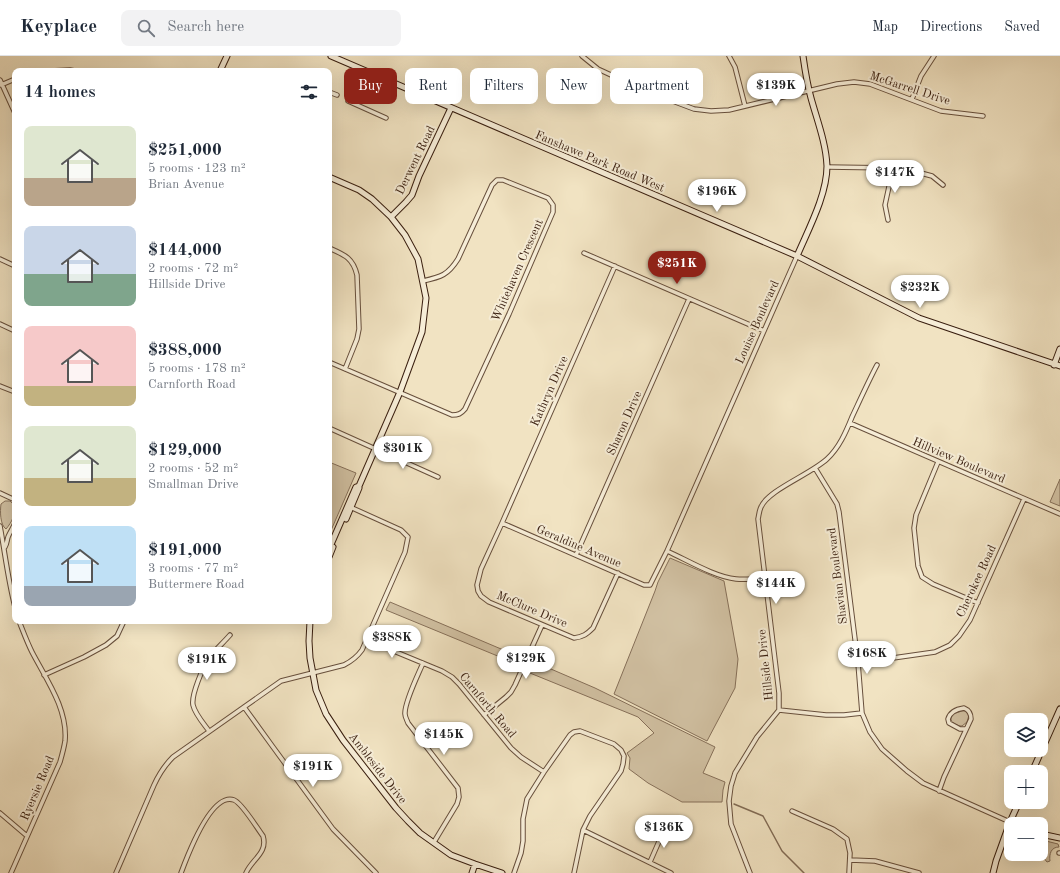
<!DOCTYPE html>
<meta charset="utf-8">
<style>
body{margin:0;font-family:"Old Standard TT",serif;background:#f2f2f3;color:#1f2937;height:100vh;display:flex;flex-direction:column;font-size:15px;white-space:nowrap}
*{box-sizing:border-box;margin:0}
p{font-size:13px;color:#747a83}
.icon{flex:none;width:22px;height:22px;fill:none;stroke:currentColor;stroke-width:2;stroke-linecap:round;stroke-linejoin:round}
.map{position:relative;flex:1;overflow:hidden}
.drawer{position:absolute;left:12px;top:12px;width:320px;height:556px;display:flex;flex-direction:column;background:#fff;border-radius:8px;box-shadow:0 4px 16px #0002}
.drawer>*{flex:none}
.top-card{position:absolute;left:344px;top:12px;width:380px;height:36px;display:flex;gap:8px}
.buttons{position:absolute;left:1004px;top:657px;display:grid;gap:8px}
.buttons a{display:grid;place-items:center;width:44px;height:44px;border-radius:8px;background:#fff;box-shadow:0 4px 16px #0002;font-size:20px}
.price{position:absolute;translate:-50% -34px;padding:0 9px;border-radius:14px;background:#fff;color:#222;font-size:13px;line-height:26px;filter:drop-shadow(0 1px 2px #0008)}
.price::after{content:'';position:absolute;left:50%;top:24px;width:12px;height:9px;margin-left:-6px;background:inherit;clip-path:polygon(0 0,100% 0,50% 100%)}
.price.current{background:#8f2418;color:#fff}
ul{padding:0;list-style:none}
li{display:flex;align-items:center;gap:12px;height:100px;padding:0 12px}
li span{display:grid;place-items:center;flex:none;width:112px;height:80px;border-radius:8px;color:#555}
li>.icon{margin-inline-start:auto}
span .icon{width:48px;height:48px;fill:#fffc;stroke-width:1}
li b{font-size:17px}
h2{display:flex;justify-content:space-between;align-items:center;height:48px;padding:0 12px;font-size:17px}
.chip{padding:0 14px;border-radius:8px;background:#fff;box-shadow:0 4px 16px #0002;font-size:14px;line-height:36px}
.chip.current{background:#8f2418;color:#fff}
header{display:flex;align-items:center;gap:24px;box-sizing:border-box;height:56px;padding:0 20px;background:#fff;border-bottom:1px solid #e0e1e3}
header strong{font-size:19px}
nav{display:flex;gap:22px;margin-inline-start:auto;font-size:14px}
.search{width:280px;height:36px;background:#f2f2f3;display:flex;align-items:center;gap:10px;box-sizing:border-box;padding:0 14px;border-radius:8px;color:#747a83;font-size:15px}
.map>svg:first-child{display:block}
.green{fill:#d2c2a4;stroke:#86705a}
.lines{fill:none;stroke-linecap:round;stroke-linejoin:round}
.stream{stroke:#826c56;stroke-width:1.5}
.street-casing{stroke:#674f3c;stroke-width:5.5}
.secondary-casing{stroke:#391e0f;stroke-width:7}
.street{stroke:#f6edd7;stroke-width:3.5}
.secondary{stroke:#f6edd7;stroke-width:5}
.labels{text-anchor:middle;stroke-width:4;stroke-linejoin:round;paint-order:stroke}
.street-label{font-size:12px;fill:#391e0f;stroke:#f6edd7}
</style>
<header>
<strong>Keyplace</strong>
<div class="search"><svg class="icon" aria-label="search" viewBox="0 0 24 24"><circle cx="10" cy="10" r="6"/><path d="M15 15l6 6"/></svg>Search here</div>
<nav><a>Map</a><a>Directions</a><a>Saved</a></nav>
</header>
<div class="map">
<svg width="1060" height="817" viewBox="0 0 1060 817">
<rect width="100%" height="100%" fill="#f1e3c2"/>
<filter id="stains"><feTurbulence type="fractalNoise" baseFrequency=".005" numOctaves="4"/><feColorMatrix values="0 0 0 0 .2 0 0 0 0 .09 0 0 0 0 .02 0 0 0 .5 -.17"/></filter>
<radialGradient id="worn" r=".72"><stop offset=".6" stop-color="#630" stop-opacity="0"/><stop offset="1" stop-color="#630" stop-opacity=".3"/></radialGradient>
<path class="green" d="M329,406L356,417L329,479Z
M1060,423V450L1050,446Z
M5,445H10L15,450C15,459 12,466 6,473C0,469 0,455 1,448Z
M670,502L724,525L738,603L735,632L707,685L614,638L655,535L658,526Z
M390,546L520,601L517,608L386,554Z
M530,604L595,632L715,691L703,717L725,726L723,734L722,746H682L648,727L629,713L630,702L627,697L654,677L638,661L525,615Z
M962,655H966L969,659L967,666L962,670C956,670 947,665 953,658Z
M1046,785L1058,788L1059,791C1051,791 1049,798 1050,805L1047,806L1043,801Z"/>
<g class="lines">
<path class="stream" d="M734,748L763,760L782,795L804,817"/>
<defs>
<path id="street" d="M582,0L598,13L611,19L662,41L694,53L711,55L729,54L837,28L854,26L870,28L941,55L983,60
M729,0L735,11L745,50
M50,15L70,14L75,15
M0,24L15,57
M1,29L15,23
M329,36L337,39
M912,43L921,20L934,0
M348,45L386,62
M827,111L893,112L917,116L932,120L943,129
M888,164L885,149L893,112
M329,192C345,199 353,202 357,219L359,273L357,283L345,313
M584,197L764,275
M0,203L15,210
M615,210L502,467L481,513L477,529L478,535L481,540L489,546L574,582C583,581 587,578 593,572L618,517
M0,268L15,275
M329,306L452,359C458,359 461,358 465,353L509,258L553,156V149L548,142L503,124H497L492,129L458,203C448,219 441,221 423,225
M0,330L15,336
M850,367L1060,458
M329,372L438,421
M938,406L916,459L914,472L918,510L922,521L933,528L978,547
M815,412L837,448L839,456L858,607L862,657L870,676L882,693L907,715L923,727L1010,766
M0,437L15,444
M502,467L644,529H650L667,495L797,200
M0,470C5,497 8,524 15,551
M5,491C7,488 7,484 8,481C10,476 13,472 15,467
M667,495C687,504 715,521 736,523C745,524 755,523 765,522
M576,499L689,243
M367,584L442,615L452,621L459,628L511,692L521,701L544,716
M423,607C418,619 404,647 405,658C405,661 407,664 408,667L458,732L459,741L457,748L434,786
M858,607L935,596L950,589L959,580L970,564L1024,443
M44,619L84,601L106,589L117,580L124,565
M244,651L273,691L333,773L376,817
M779,654L826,659H844L862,657
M484,659L506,641L511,636L515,629L542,569
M209,675C204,668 195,658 193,649C191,639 203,611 209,602C215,594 223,587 230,579
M939,735L944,721L971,663C971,657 969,654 964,652C957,653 950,656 948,663L949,667L960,673H965
M792,755L833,773L847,783L850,797L849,817
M0,757L27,780
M583,774L671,817
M1059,797H1060
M850,804L875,805L919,817
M650,806L664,774
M11,817L60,706C62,699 64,692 65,685C68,653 46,623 32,596C27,586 23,575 19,565
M116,817L154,729C159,718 165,709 173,701L281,625L344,609C352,605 357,601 362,594L405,496L408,481L401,474L350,451
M181,817C187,801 211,736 234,744C242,747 257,772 263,780C268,797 252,803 246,817
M514,817L521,797L523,785V763L527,743L544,716L570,679L574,676L580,675L614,688L621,694L624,700L623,708L621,715L590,760L583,774L574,817
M750,817L731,768L729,745L731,730L735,717L757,681L779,654V637L758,463C759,459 759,455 761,451C768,434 811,418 827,403C839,392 846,376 852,361C860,344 868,326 877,309"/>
<path id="secondary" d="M331,0L797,200L919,262L1060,310
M220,15L227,0
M329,121L359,134L372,143L391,161L405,179L418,203L426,242L422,276L400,336L359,430L356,431L329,493
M391,161L406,146L412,139L419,120L451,52
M797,200C808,174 827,139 827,110C826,87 817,64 811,42C807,28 805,14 803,0
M1054,309L1060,293
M346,463L359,432
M329,501L333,491
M310,565L309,585L310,602L316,634L326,658L343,684L396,752L408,765L420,777L451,799L475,808L502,817
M1032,716L1060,653
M1041,778L1060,782
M472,817L475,808
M993,817L996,805L1010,766L1019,746"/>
</defs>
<use href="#street" class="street-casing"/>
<use href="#secondary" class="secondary-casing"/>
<use href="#street" class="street"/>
<use href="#secondary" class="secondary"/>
</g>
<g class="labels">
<g class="street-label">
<text transform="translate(910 32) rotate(18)" y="4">McGarrell Drive</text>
<text transform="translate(415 104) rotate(-64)" y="4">Derwent Road</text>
<text transform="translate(600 105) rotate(23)" y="4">Fanshawe Park Road West</text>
<text transform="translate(517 214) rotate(-66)" y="4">Whitehaven Crescent</text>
<text transform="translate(757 266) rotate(-66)" y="4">Louise Boulevard</text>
<text transform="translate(549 335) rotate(-66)" y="4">Kathryn Drive</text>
<text transform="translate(624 367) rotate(-66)" y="4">Sharon Drive</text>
<text transform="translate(959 404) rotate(23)" y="4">Hillview Boulevard</text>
<text transform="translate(579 490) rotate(23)" y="4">Geraldine Avenue</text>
<text transform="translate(837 520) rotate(-97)" y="4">Shavian Boulevard</text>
<text transform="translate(976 525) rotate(-65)" y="4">Cherokee Road</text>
<text transform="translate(532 553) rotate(23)" y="4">McClure Drive</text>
<text transform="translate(765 609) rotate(-96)" y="4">Hillside Drive</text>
<text transform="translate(488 649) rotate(50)" y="4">Carnforth Road</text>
<text transform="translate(378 712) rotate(52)" y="4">Ambleside Drive</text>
<text transform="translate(37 732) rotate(-67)" y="4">Ryersie Road</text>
</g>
</g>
<rect width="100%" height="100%" filter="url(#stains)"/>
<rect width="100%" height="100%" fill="url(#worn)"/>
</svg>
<div class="buttons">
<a><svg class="icon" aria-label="layers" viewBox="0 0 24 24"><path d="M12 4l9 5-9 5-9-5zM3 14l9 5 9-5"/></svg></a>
<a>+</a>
<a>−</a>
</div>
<b class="price" style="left:776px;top:51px">$139K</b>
<b class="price" style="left:895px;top:138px">$147K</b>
<b class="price" style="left:717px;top:157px">$196K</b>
<b class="price current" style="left:677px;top:229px">$251K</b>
<b class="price" style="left:920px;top:253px">$232K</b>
<b class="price" style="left:403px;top:414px">$301K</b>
<b class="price" style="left:776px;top:549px">$144K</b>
<b class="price" style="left:392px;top:603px">$388K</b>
<b class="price" style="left:867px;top:619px">$168K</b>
<b class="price" style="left:526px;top:624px">$129K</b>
<b class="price" style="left:207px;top:625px">$191K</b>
<b class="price" style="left:444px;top:700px">$145K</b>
<b class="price" style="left:313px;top:732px">$191K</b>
<b class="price" style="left:664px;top:793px">$136K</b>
<div class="top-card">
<a class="chip current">Buy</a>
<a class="chip">Rent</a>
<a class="chip">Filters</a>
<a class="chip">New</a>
<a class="chip">Apartment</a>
</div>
<section class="drawer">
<h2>14 homes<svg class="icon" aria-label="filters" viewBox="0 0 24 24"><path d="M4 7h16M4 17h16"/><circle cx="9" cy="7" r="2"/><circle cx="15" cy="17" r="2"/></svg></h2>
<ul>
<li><span style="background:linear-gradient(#dfe7d0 65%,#b9a48a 0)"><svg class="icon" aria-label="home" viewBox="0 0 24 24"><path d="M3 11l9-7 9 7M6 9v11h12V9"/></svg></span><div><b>$251,000</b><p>5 rooms · 123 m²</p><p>Brian Avenue</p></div></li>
<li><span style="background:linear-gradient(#c9d6e8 60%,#7fa58c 0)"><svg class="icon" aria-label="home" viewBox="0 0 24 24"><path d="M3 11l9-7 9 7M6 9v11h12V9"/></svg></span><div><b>$144,000</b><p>2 rooms · 72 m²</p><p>Hillside Drive</p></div></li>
<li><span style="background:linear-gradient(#f6c9c9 75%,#c2b280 0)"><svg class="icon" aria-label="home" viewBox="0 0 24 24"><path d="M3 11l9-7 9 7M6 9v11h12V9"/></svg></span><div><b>$388,000</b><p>5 rooms · 178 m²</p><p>Carnforth Road</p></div></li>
<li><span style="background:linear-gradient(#dfe7d0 65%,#c2b280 0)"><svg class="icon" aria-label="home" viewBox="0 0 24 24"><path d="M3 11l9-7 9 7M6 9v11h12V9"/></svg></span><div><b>$129,000</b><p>2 rooms · 52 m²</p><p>Smallman Drive</p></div></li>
<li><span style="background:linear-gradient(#bfe0f5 75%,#9aa5b1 0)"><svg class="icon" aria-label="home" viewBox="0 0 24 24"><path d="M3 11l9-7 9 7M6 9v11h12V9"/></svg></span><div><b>$191,000</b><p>3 rooms · 77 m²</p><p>Buttermere Road</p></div></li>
</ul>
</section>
</div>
